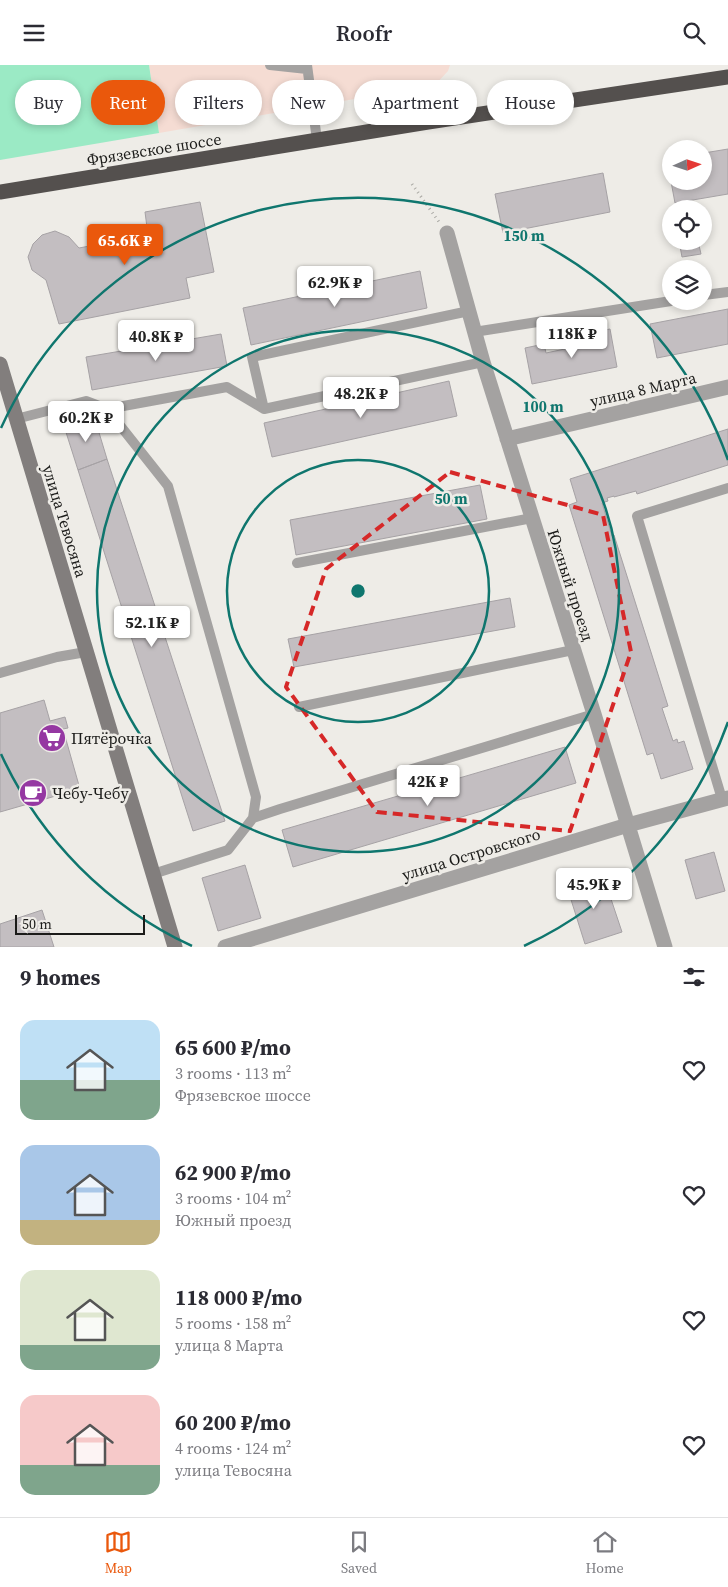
<!DOCTYPE html>
<meta charset="utf-8">
<style>
body{margin:0;font-family:"Source Serif 4",serif;background:#f7f7f7;color:#2b2b33;height:100vh;display:flex;flex-direction:column;font-size:19px;white-space:nowrap}
*{box-sizing:border-box;margin:0}
p{font-size:16px;color:#7c7c81}
.icon{flex:none;width:28px;height:28px;fill:none;stroke:currentColor;stroke-width:2;stroke-linecap:round;stroke-linejoin:round}
.map{position:relative;height:882px;overflow:hidden}
.details{display:flex;flex-direction:column;background:#fff;flex:1}
.details>*{flex:none}
.guide{position:absolute;left:15px;top:15px;width:699px;height:45px;display:flex;gap:10px}
.needle{width:32px;rotate:87deg}
.tools{position:absolute;left:662px;top:75px;display:grid;gap:10px}
.tools a{display:grid;place-items:center;width:50px;height:50px;border-radius:50%;background:#fff;box-shadow:0 2px 8px #0003;font-size:25px}
.scale{position:absolute;left:15px;bottom:12px;width:130px;box-sizing:border-box;padding-left:5px;border:2px solid #1b1b19;border-top:0;font-size:14px;line-height:18px;white-space:nowrap;color:#1b1b19;-webkit-text-stroke:4px #eeece7;paint-order:stroke}
.price{position:absolute;translate:-50% -42px;padding:0 11px;border-radius:5px;background:#fff;color:#222;font-size:16px;line-height:32px;filter:drop-shadow(0 1px 2px #0008)}
.price::after{content:'';position:absolute;left:50%;top:30px;width:15px;height:11px;margin-left:-8px;background:inherit;clip-path:polygon(0 0,100% 0,50% 100%)}
.price.selected{background:#ea580c;color:#fff}
ul{padding:0;list-style:none}
li{display:flex;align-items:center;gap:15px;height:125px;padding:0 20px}
li span{display:grid;place-items:center;flex:none;width:140px;height:100px;border-radius:15px;color:#555}
li>.icon{margin-inline-start:auto}
span .icon{width:60px;height:60px;fill:#fffc;stroke-width:1}
li b{font-size:21px}
h2{display:flex;justify-content:space-between;align-items:center;height:60px;padding:0 20px;font-size:21px}
.chip{padding:0 18px;border-radius:22px;background:#fff;box-shadow:0 2px 8px #0003;font-size:18px;line-height:45px}
.chip.selected{background:#ea580c;color:#fff}
header{display:flex;justify-content:space-between;align-items:center;height:65px;padding:0 20px;background:#fff;font-size:22px;font-weight:600}
.menu{display:flex;justify-content:space-around;align-items:center;height:70px;border-top:1px solid #e1e1e2;background:#fff;font-size:14px;color:#7c7c81}
.menu a{display:grid;justify-items:center;gap:2px}
.menu .selected{color:#ea580c}
.map>svg:first-child{display:block}
.industrial{fill:#f5dcd3}
.green{fill:#9beac5}
.building{fill:#c3bec1;stroke:#a6a2a5}
.lines{fill:none;stroke-linecap:round;stroke-linejoin:round}
.path{stroke:#abaaa5;stroke-width:3;stroke-dasharray:1 4;stroke-linecap:butt}
.lane{stroke:#a4a2a1;stroke-width:10}
.street{stroke:#a4a2a1;stroke-width:15}
.secondary{stroke:#827e7d;stroke-width:15}
.highway{stroke:#54504e;stroke-width:15}
.marked{fill:none;stroke:#d62828;stroke-width:4;stroke-dasharray:10 6;stroke-linejoin:round}
.ring{fill:none;stroke:#0f766e;stroke-width:2.5}
.labels{text-anchor:middle;stroke-width:5;stroke-linejoin:round;paint-order:stroke}
.street-label{font-size:16px;fill:#1b1b19;stroke:#eeece7}
.poi-label{font-size:16px;fill:#1b1b19;stroke:#eeece7;text-anchor:start}
.centre{fill:#0f766e;stroke:#eeece7;stroke-width:2.5}
.ring-label{font-size:15px;text-anchor:middle;font-weight:bold;fill:#0f766e;stroke:#eeece7;stroke-width:5;stroke-linejoin:round;paint-order:stroke}
</style>
<header><svg class="icon" aria-label="menu" viewBox="0 0 24 24"><path d="M4 6h16M4 12h16M4 18h16"/></svg>Roofr<svg class="icon" aria-label="search" viewBox="0 0 24 24"><circle cx="10" cy="10" r="6"/><path d="M15 15l6 6"/></svg></header>
<div class="map">
<svg width="728" height="882" viewBox="0 0 728 882">
<rect width="100%" height="100%" fill="#eeece7"/>
<path class="industrial" d="M149,0H450L448,6L435,20L159,68Z"/>
<path class="green" d="M0,0H149L159,68L0,95Z"/>
<path class="building" d="M728,84V129L675,138L667,95L671,94V116H704V88Z
M603,108L610,147L503,168L495,129Z
M200,137L214,207L186,213L190,233L59,259L46,215L32,205L28,192L33,179L42,170L55,166L69,172L79,183L148,170L145,147Z
M679,176H698L701,189L682,192Z
M420,206L427,243L251,280L243,243Z
M728,244V279L657,293L650,259Z
M610,264L617,302L532,319L525,283L544,279L546,288L593,278L591,268Z
M221,269L227,301L92,325L86,292Z
M449,316L457,351L272,392L264,358Z
M94,351L107,394L78,405L64,361Z
M728,364V400L637,429L636,426L614,432V431L607,433L608,436L602,438L612,471L614,470L668,641L662,643L673,676L677,674L678,678L684,676L693,704L661,714L653,688L647,690L569,440L577,437L570,414Z
M107,394L225,756L193,766L78,405Z
M480,420L487,454L296,490L290,455Z
M510,533L515,562L294,602L288,574Z
M44,635L50,656L65,652L68,663L63,664L80,724L0,747V648Z
M565,682L576,718L293,802L282,765Z
M714,787L725,826L696,834L685,795Z
M245,800L261,853L218,866L202,813Z
M603,810L622,867L585,879L567,822Z
M42,845L54,882H0V859Z"/>
<g class="lines">
<path class="path" d="M412,119L439,157"/>
<path class="lane" d="M270,0L307,4
M307,0L317,75
M704,230L728,227
M469,246L252,292L264,344L483,297
M474,267L671,236
M107,344L168,421L256,732L253,753L280,744L594,649
M16,354L86,336L107,344L227,322L264,344
M297,498L532,453
M0,608L57,592L86,587
M299,642L573,585
M722,734L637,451L728,423
M153,809L228,785L253,753"/>
<path class="street" d="M447,168L483,297L594,649L665,882
M507,374L728,322
M225,882L628,760L728,733"/>
<path class="secondary" d="M0,299L175,882"/>
<path class="highway" d="M0,127L428,57L728,12"/>
</g>
<path class="marked" d="M450,407L603,450L631,587L570,766L377,747L286,622L326,504Z"/>
<g class="ring">
<circle cx="358" cy="526" r="131"/>
<circle cx="358" cy="526" r="261"/>
<path d="M728 657A392 392 0 0 1 524 881M192 881A392 392 0 0 1 1 689M1 363A392 392 0 0 1 728 395"/>
</g>
<defs>
<symbol id="supermarket-disc" viewBox="-11 -11 22 22"><circle r="9.5" fill="#9538a2" stroke="#eeece7"/><path d="M-6-5.5h2.5l.6 2H6L4.5 2H-2.5L-4.4-4H-6ZM-1.5 3.2a1.3 1.3 0 1 0 .1 0ZM3 3.2a1.3 1.3 0 1 0 .1 0Z" fill="#fff"/></symbol>
<symbol id="cafe-disc" viewBox="-11 -11 22 22"><circle r="9.5" fill="#9538a2" stroke="#eeece7"/><path d="M-5.5-4.5H6V0H3Q3 3.5 0 3.5H-2.5Q-5.5 3.5-5.5 0ZM3-3.2v2h1.7v-2ZM-6 4.5H4V6H-6Z" fill="#fff"/></symbol>
</defs>
<g fill-rule="evenodd">
<use href="#supermarket-disc" x="36" y="657" width="32" height="32"/>
<use href="#cafe-disc" x="17" y="712" width="32" height="32"/>
</g>
<g class="labels">
<g class="street-label">
<text transform="translate(154 84) rotate(-9)" y="6">Фрязевское шоссе</text>
<text transform="translate(643 324) rotate(-13)" y="6">улица 8 Марта</text>
<text transform="translate(65 456) rotate(73)" y="6">улица Тевосяна</text>
<text transform="translate(571 520) rotate(72)" y="6">Южный проезд</text>
<text transform="translate(471 789) rotate(-17)" y="6">улица Островского</text>
</g>
<g class="poi-label">
<text x="71" y="679">Пятёрочка</text>
<text x="52" y="734">Чебу-Чебу</text>
</g>
</g>
<circle cx="358" cy="526" r="8" class="centre"/>
<g class="ring-label">
<text x="524" y="176">150 m</text>
<text x="543" y="347">100 m</text>
<text x="451" y="439">50 m</text>
</g>
</svg>
<div class="tools">
<a><svg class="needle" viewBox="-14 -14 28 28"><path d="M0-13l5 13h-10z" fill="#e53935"/><path d="M0 13l5-13h-10z" fill="#7c7c81"/></svg></a>
<a><svg class="icon" aria-label="locate" viewBox="0 0 24 24"><circle cx="12" cy="12" r="6"/><path d="M12 2v4M12 18v4M2 12h4M18 12h4"/></svg></a>
<a><svg class="icon" aria-label="layers" viewBox="0 0 24 24"><path d="M12 4l9 5-9 5-9-5zM3 14l9 5 9-5"/></svg></a>
</div>
<div class="scale">50 m</div>
<b class="price selected" style="left:125px;top:201px">65.6K ₽</b>
<b class="price" style="left:335px;top:243px">62.9K ₽</b>
<b class="price" style="left:572px;top:294px">118K ₽</b>
<b class="price" style="left:156px;top:297px">40.8K ₽</b>
<b class="price" style="left:361px;top:354px">48.2K ₽</b>
<b class="price" style="left:86px;top:378px">60.2K ₽</b>
<b class="price" style="left:152px;top:583px">52.1K ₽</b>
<b class="price" style="left:428px;top:742px">42K ₽</b>
<b class="price" style="left:594px;top:845px">45.9K ₽</b>
<div class="guide">
<a class="chip">Buy</a>
<a class="chip selected">Rent</a>
<a class="chip">Filters</a>
<a class="chip">New</a>
<a class="chip">Apartment</a>
<a class="chip">House</a>
</div>
</div>
<section class="details">
<h2>9 homes<svg class="icon" aria-label="filters" viewBox="0 0 24 24"><path d="M4 7h16M4 17h16"/><circle cx="9" cy="7" r="2"/><circle cx="15" cy="17" r="2"/></svg></h2>
<ul>
<li><span style="background:linear-gradient(#bfe0f5 60%,#7fa58c 0)"><svg class="icon" aria-label="home" viewBox="0 0 24 24"><path d="M3 11l9-7 9 7M6 9v11h12V9"/></svg></span><div><b>65 600 ₽/mo</b><p>3 rooms · 113 m²</p><p>Фрязевское шоссе</p></div><svg class="icon" aria-label="heart" viewBox="0 0 24 24"><path d="M12 20l-8-8c-3-5 5-10 8-4 3-6 11-1 8 4z"/></svg></li>
<li><span style="background:linear-gradient(#a9c7e8 75%,#c2b280 0)"><svg class="icon" aria-label="home" viewBox="0 0 24 24"><path d="M3 11l9-7 9 7M6 9v11h12V9"/></svg></span><div><b>62 900 ₽/mo</b><p>3 rooms · 104 m²</p><p>Южный проезд</p></div><svg class="icon" aria-label="heart" viewBox="0 0 24 24"><path d="M12 20l-8-8c-3-5 5-10 8-4 3-6 11-1 8 4z"/></svg></li>
<li><span style="background:linear-gradient(#dfe7d0 75%,#7fa58c 0)"><svg class="icon" aria-label="home" viewBox="0 0 24 24"><path d="M3 11l9-7 9 7M6 9v11h12V9"/></svg></span><div><b>118 000 ₽/mo</b><p>5 rooms · 158 m²</p><p>улица 8 Марта</p></div><svg class="icon" aria-label="heart" viewBox="0 0 24 24"><path d="M12 20l-8-8c-3-5 5-10 8-4 3-6 11-1 8 4z"/></svg></li>
<li><span style="background:linear-gradient(#f6c9c9 70%,#7fa58c 0)"><svg class="icon" aria-label="home" viewBox="0 0 24 24"><path d="M3 11l9-7 9 7M6 9v11h12V9"/></svg></span><div><b>60 200 ₽/mo</b><p>4 rooms · 124 m²</p><p>улица Тевосяна</p></div><svg class="icon" aria-label="heart" viewBox="0 0 24 24"><path d="M12 20l-8-8c-3-5 5-10 8-4 3-6 11-1 8 4z"/></svg></li>
</ul>
</section>
<nav class="menu">
<a class="selected"><svg class="icon" aria-label="map" viewBox="0 0 24 24"><path d="M3 6l6-2 6 2 6-2v14l-6 2-6-2-6 2zM9 4v14M15 6v14"/></svg>Map</a>
<a><svg class="icon" aria-label="saved" viewBox="0 0 24 24"><path d="M7 4h10v16l-5-4-5 4z"/></svg>Saved</a>
<a><svg class="icon" aria-label="home" viewBox="0 0 24 24"><path d="M3 11l9-7 9 7M6 9v11h12V9"/></svg>Home</a>
</nav>
